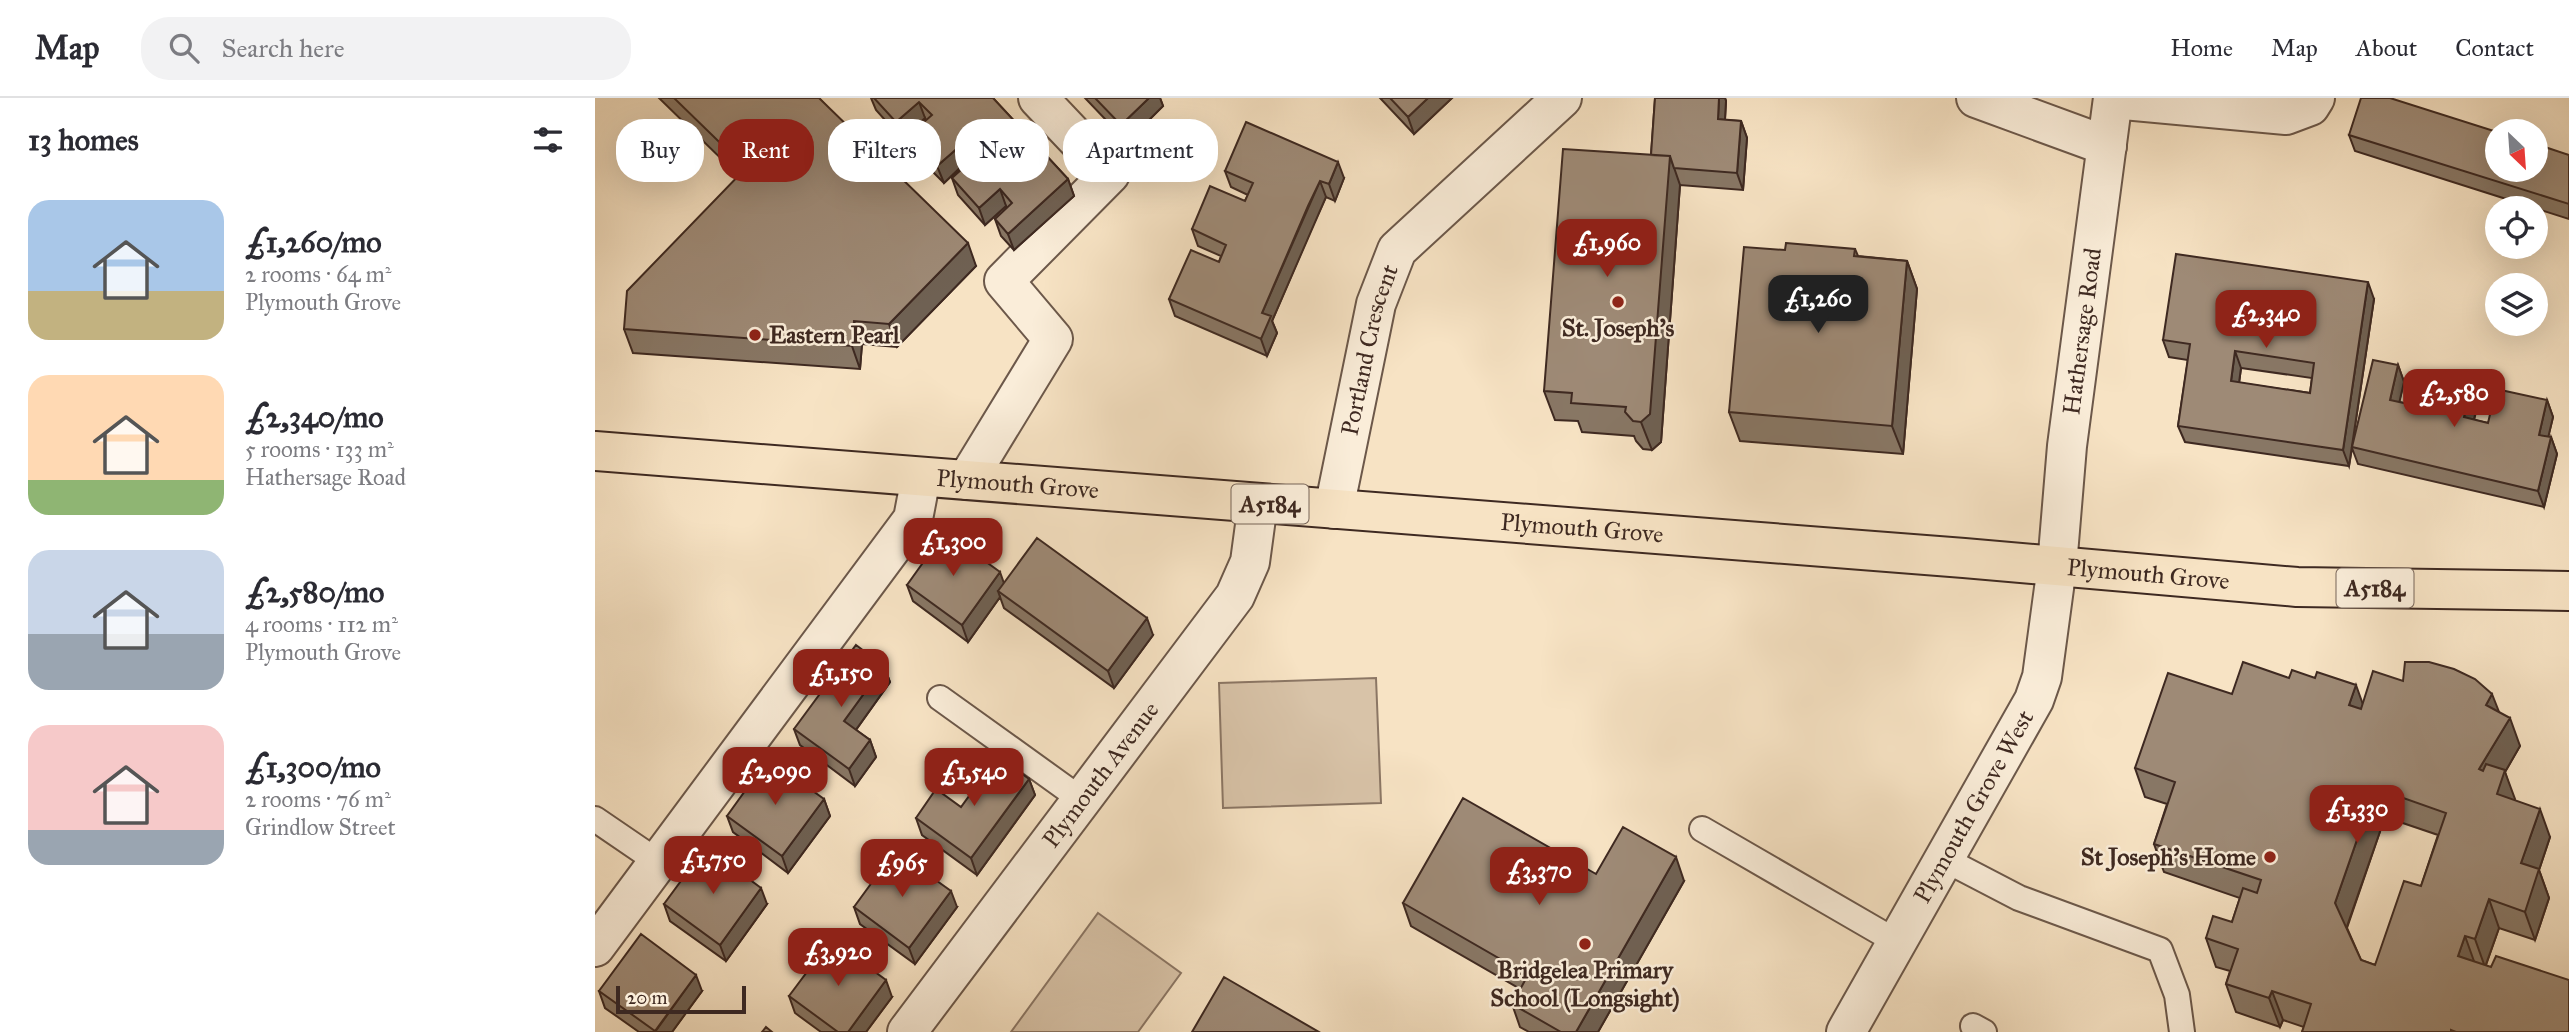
<!DOCTYPE html>
<meta charset="utf-8">
<style>
body{margin:0;font-family:"IM FELL Great Primer",serif;background:#f2f2f3;color:#2b2b33;height:100vh;display:flex;flex-direction:column;font-size:26px;white-space:nowrap}
*{box-sizing:border-box;margin:0}
p{font-size:23px;color:#7c7c81}
.icon{flex:none;width:38px;height:38px;fill:none;stroke:currentColor;stroke-width:2;stroke-linecap:round;stroke-linejoin:round}
.map{position:relative;flex:1;overflow:hidden}
.sheet{display:flex;flex-direction:column;background:#fff;width:595px}
.sheet>*{flex:none}
.top-card{position:absolute;left:21px;top:21px;width:665px;height:63px;display:flex;gap:14px}
.needle{width:46px;rotate:155deg}
.buttons{position:absolute;left:1890px;top:21px;display:grid;gap:14px}
.buttons a{display:grid;place-items:center;width:63px;height:63px;border-radius:50%;background:#fff;box-shadow:0 7px 28px #0002;font-size:35px}
.scale{position:absolute;left:21px;bottom:18px;width:130px;box-sizing:border-box;padding-left:7px;border:4px solid #3e2921;border-top:0;font-size:19px;line-height:24px;white-space:nowrap;color:#3e2921;-webkit-text-stroke:5px #faedd9;paint-order:stroke}
.price{position:absolute;translate:-50% -60px;padding:0 16px;border-radius:14px;background:#8f2418;color:#fff;font-size:23px;line-height:46px;filter:drop-shadow(0 2px 4px #0008)}
.price::after{content:'';position:absolute;left:50%;top:42px;width:21px;height:16px;margin-left:-10px;background:inherit;clip-path:polygon(0 0,100% 0,50% 100%)}
.price.current{background:#222;color:#fff}
ul{padding:0;list-style:none}
li{display:flex;align-items:center;gap:21px;height:175px;padding:0 28px}
li span{display:grid;place-items:center;flex:none;width:196px;height:140px;border-radius:21px;color:#555}
li>.icon{margin-inline-start:auto}
span .icon{width:84px;height:84px;fill:#fffc;stroke-width:1}
li b{font-size:30px}
h2{display:flex;justify-content:space-between;align-items:center;height:84px;padding:0 28px;font-size:30px}
.chip{padding:0 24px;border-radius:28px;background:#fff;box-shadow:0 7px 28px #0002;font-size:24px;line-height:63px}
.chip.current{background:#8f2418;color:#fff}
header{display:flex;align-items:center;gap:42px;box-sizing:border-box;height:98px;padding:0 35px;background:#fff;border-bottom:2px solid #e1e1e2}
header strong{font-size:33px}
nav{display:flex;gap:38px;margin-inline-start:auto;font-size:24px}
.search{width:490px;height:63px;background:#f2f2f3;display:flex;align-items:center;gap:18px;box-sizing:border-box;padding:0 24px;border-radius:28px;color:#7c7c81;font-size:26px}
main{display:flex;flex:1;min-height:0}
.map>svg:first-child{display:block}
.green{fill:#d8c3a8;stroke:#8b7664;stroke-width:2}
.lines{fill:none;stroke-linecap:round;stroke-linejoin:round}
.service-casing{stroke:#6c584a;stroke-width:28}
.minor-casing{stroke:#6c584a;stroke-width:42}
.tertiary-casing{stroke:#6c584a;stroke-width:42}
.primary-casing{stroke:#3e2921;stroke-width:42}
.service{stroke:#faedd9;stroke-width:24}
.minor{stroke:#faedd9;stroke-width:38}
.tertiary{stroke:#faedd9;stroke-width:38}
.primary{stroke:#f7e3c4;stroke-width:38}
.wall{fill:#887765;stroke:#3e2921;stroke-width:2;fill-rule:evenodd}
.shaded-wall{fill:#6f6153;stroke:#3e2921;stroke-width:2}
.building{fill:#9e8a76;stroke:#3e2921;stroke-width:2;fill-rule:evenodd}
.poi-dot{fill:#8f2418;stroke:#faedd9;stroke-width:2.5}
.labels{text-anchor:middle;stroke-width:5;stroke-linejoin:round;paint-order:stroke}
.shield{fill:#faedd9;stroke:#766458;stroke-width:2}
.shield-label{font-size:23px;font-weight:bold;fill:#3e2921}
.poi-label{font-size:24px;font-weight:bold;fill:#3e2921;stroke:#faedd9}
.street-label{font-size:24px;fill:#3e2921;stroke:#faedd9}
</style>
<header>
<strong>Map</strong>
<div class="search"><svg class="icon" aria-label="search" viewBox="0 0 24 24"><circle cx="10" cy="10" r="6"/><path d="M15 15l6 6"/></svg>Search here</div>
<nav><a>Home</a><a>Map</a><a>About</a><a>Contact</a></nav>
</header>
<main>
<section class="sheet">
<h2>13 homes<svg class="icon" aria-label="filters" viewBox="0 0 24 24"><path d="M4 7h16M4 17h16"/><circle cx="9" cy="7" r="2"/><circle cx="15" cy="17" r="2"/></svg></h2>
<ul>
<li><span style="background:linear-gradient(#a9c7e8 65%,#c2b280 0)"><svg class="icon" aria-label="home" viewBox="0 0 24 24"><path d="M3 11l9-7 9 7M6 9v11h12V9"/></svg></span><div><b>£1,260/mo</b><p>2 rooms · 64 m²</p><p>Plymouth Grove</p></div></li>
<li><span style="background:linear-gradient(#ffd9b3 75%,#8fb573 0)"><svg class="icon" aria-label="home" viewBox="0 0 24 24"><path d="M3 11l9-7 9 7M6 9v11h12V9"/></svg></span><div><b>£2,340/mo</b><p>5 rooms · 133 m²</p><p>Hathersage Road</p></div></li>
<li><span style="background:linear-gradient(#c9d6e8 60%,#9aa5b1 0)"><svg class="icon" aria-label="home" viewBox="0 0 24 24"><path d="M3 11l9-7 9 7M6 9v11h12V9"/></svg></span><div><b>£2,580/mo</b><p>4 rooms · 112 m²</p><p>Plymouth Grove</p></div></li>
<li><span style="background:linear-gradient(#f6c9c9 75%,#9aa5b1 0)"><svg class="icon" aria-label="home" viewBox="0 0 24 24"><path d="M3 11l9-7 9 7M6 9v11h12V9"/></svg></span><div><b>£1,300/mo</b><p>2 rooms · 76 m²</p><p>Grindlow Street</p></div></li>
</ul>
</section>
<div class="map">
<svg width="1974" height="934" viewBox="0 0 1974 934">
<rect width="100%" height="100%" fill="#f7e3c4"/>
<filter id="stains"><feTurbulence type="fractalNoise" baseFrequency=".00286" numOctaves="4"/><feColorMatrix values="0 0 0 0 .2 0 0 0 0 .09 0 0 0 0 .02 0 0 0 .5 -.17"/></filter>
<radialGradient id="worn" r=".72"><stop offset=".6" stop-color="#630" stop-opacity="0"/><stop offset="1" stop-color="#630" stop-opacity=".3"/></radialGradient>
<path class="green" d="M781,580L786,705L628,710L624,585Z
M503,815L586,875L543,934H416Z"/>
<g class="lines">
<defs>
<path id="service" d="M345,600L487,702
M0,721L63,764
M1107,731L1302,844
M1349,761L1424,800L1565,852L1582,897L1587,934
M1378,928L1389,934"/>
<g id="minor">
<path d="M1381,0L1512,48"/>
<path d="M1518,1L1691,17L1715,8L1720,0"/>
<path d="M372,382L458,241L409,183L515,76L443,0"/>
<path id="s1" d="M739,411L781,206L802,152L967,0"/>
<path d="M0,849L318,421L326,379"/>
<path id="s2" d="M312,934L640,498L655,464L663,405"/>
</g>
<g id="tertiary">
<path id="s3" d="M1251,934L1439,602L1447,579L1462,468L1472,348L1518,0"/>
</g>
<g id="primary">
<path id="s4" d="M0,353L1369,460L1702,489L1974,493"/>
</g>
</defs>
<use href="#service" class="service-casing"/>
<use href="#minor" class="minor-casing"/>
<use href="#tertiary" class="tertiary-casing"/>
<use href="#primary" class="primary-casing"/>
<use href="#service" class="service"/>
<use href="#minor" class="minor"/>
<use href="#tertiary" class="tertiary"/>
<use href="#primary" class="primary"/>
</g>
<path class="wall" d="M64,0H224L381,168L302,249L267,246L265,271L38,255L29,231L144,78Z
M276,0H398L473,81L479,98L419,152L406,138L400,121L412,110L411,108L390,127L363,97L357,80L372,66L371,64L349,85L319,55L313,38L331,22L330,20L307,41L281,12Z
M490,0H565L568,8L532,44Z
M785,0H857L819,36Z
M1060,0H1130L1131,3L1130,22L1146,23L1152,40L1148,92L1085,87L1066,344L1057,352L1048,351L1041,343L1039,338L987,334L983,323L960,322L949,293L1056,57Z
M1754,37L1974,57V121L1760,53Z
M630,73L749,80L740,103L731,99L719,125L677,223L682,235L672,258L580,218L574,201L624,164L626,158L603,148L597,131L650,103L653,97L636,89Z
M1260,151L1263,158L1312,163L1322,191L1308,356L1145,343L1134,314L1190,152Z
M1779,201L1757,348L1803,267L1809,284L1804,304L1818,307L1878,285L1884,302L1879,322L1893,325L1952,302L1958,319L1953,339H1956L1962,356L1949,409L1763,366L1757,350L1754,368L1590,344L1583,328L1593,262L1574,259L1568,242ZM1646,270L1717,280L1715,295L1644,285Z
M409,485L558,537L519,590L409,510L405,499L373,544L318,503L312,487Z
M289,568L295,584L261,632L275,642L281,659L260,688L205,647L199,631Z
M1637,596L1904,614L1925,648L1910,674L1919,702L1955,739L1944,772L1954,800L1940,842L1904,830L1891,867L1974,934H1707L1709,929L1688,922L1685,929L1641,914L1631,886L1635,873L1621,869L1611,840L1637,824L1645,800L1569,774L1559,746L1572,706L1550,699L1540,670ZM1790,719L1843,737L1826,788L1780,867L1766,862L1752,830Z
M434,681L440,697L382,777L327,737L321,720L366,709Z
M229,701L235,718L193,775L138,734L132,718Z
M1001,776L1089,783L1003,934H934L925,929L917,906L925,891L816,828L808,805Z
M69,806H172L131,863L75,823Z
M259,809H362L320,866L265,826Z
M4,893H107L77,934H44L10,910Z
M194,898L297,899L271,934H226L200,915Z"/>
<path class="shaded-wall" d="M554,0H565L568,8L532,44L526,27Z
M833,0H857L819,36L813,19Z
M1124,0H1130L1131,3L1129,38L1123,21Z
M324,4L330,20L307,41L301,24Z
M1146,23L1152,40L1148,92L1142,75Z
M365,48L371,64L349,85L342,68Z
M1075,58L1085,87L1066,344L1057,352L1046,324Z
M743,64L749,80L740,103L734,86Z
M473,81L479,98L419,152L413,136Z
M725,83L731,99L677,223L682,235L672,258L666,241L667,215Z
M405,91L411,108L390,127L384,110Z
M373,145L381,168L302,249L294,226Z
M1312,163L1322,191L1308,356L1297,328Z
M1773,184L1779,201L1754,368L1748,352Z
M259,223L267,246L265,271L257,248Z
M1640,253L1646,270L1642,300L1636,283Z
M1803,267L1809,284L1801,319L1795,302Z
M1878,285L1884,302L1875,336L1869,319Z
M1952,302L1958,319L1950,353L1944,337Z
M1956,339L1962,356L1949,409L1943,393Z
M405,474L411,491L403,493L405,499L373,544L367,527Z
M552,520L558,537L519,590L513,573Z
M289,568L295,584L255,640L249,623Z
M1761,587L1771,615L1754,607Z
M1897,596L1908,624L1891,607Z
M1915,620L1925,648L1910,674L1920,701L1912,724L1884,671Z
M275,642L281,659L260,688L254,671Z
M434,681L440,697L382,777L376,760Z
M1780,690L1790,719L1750,834L1740,805Z
M229,701L235,718L193,775L187,758Z
M1945,711L1955,739L1944,772L1954,800L1940,842L1930,814L1926,765Z
M1081,759L1089,783L1003,934H981Z
M166,790L172,806L131,863L125,847Z
M356,793L362,809L320,866L314,850Z
M1894,801L1904,830L1890,869L1880,841Z
M1870,838L1880,866L1863,858Z
M101,877L107,893L77,934H60Z
M291,882L297,899L271,934H253Z
M1677,893L1688,922L1685,929L1674,900Z"/>
<path class="building" d="M79,0H224L373,145L294,226L259,223L257,248L29,231L32,193L151,70Z
M279,0H398L473,81L413,136L400,121L417,105L405,91L384,110L357,80L377,62L365,48L342,68L313,38L337,17L324,4L301,24Z
M500,0H554L526,27Z
M795,0H833L813,19Z
M1060,0H1124L1123,21L1146,23L1142,75L1079,70L1075,58L1056,57Z
M1766,0H1795L1902,34V72H1941V46L1974,57V106L1754,37Z
M651,24L743,64L734,86L725,83L713,108L667,215L676,218L666,241L574,201L596,152L624,164L631,147L597,131L615,88L650,103L658,85L630,73Z
M968,51L1075,58L1055,316L1046,324L1038,323L1030,314L1031,309L976,305L977,295L949,293Z
M1191,145L1260,151L1259,158L1312,163L1297,328L1134,314L1149,149L1190,152Z
M1581,156L1773,184L1748,352L1583,328L1595,246L1568,242ZM1640,253L1719,265L1715,295L1636,283Z
M1778,262L1803,267L1795,302L1818,307L1827,273L1878,285L1869,319L1893,325L1901,291L1952,302L1944,337L1956,339L1943,393L1757,349Z
M350,434L405,474L367,527L312,487Z
M442,440L552,520L513,573L403,493Z
M261,547L289,568L249,623L275,642L254,671L199,631Z
M1648,564L1694,580L1697,572L1720,580L1722,574L1761,587L1754,607L1766,611L1778,573L1808,583L1810,564H1834L1859,571L1880,581L1897,596L1891,607L1915,620L1884,671L1888,673L1891,666L1910,672L1902,696L1945,711L1926,765L1944,771L1930,814L1894,801L1880,841L1870,838L1863,858L1896,869L1901,858L1974,882V934H1861L1856,932V934H1707L1716,906L1677,893L1674,900L1631,886L1643,851L1611,840L1618,818L1637,824L1648,790L1662,795L1666,782L1559,746L1580,684L1540,670L1573,575L1637,596ZM1780,690L1851,715L1826,788L1809,783L1780,867L1766,862L1740,805Z
M403,658L434,681L376,760L321,720L341,691L366,709Z
M173,661L229,701L187,758L132,718Z
M868,700L1001,776L1028,729L1081,759L981,934H966L917,906L933,877L808,805Z
M111,749L166,790L125,847L69,806Z
M300,753L356,793L314,850L259,809Z
M46,836L101,877L60,933L4,893Z
M236,842L291,882L253,934H243L194,898Z
M629,879L724,934H597Z
M171,929L177,934H167Z"/>
<g class="poi-dot">
<circle cx="1023" cy="204" r="7"/>
<circle cx="160" cy="237" r="7"/>
<circle cx="1675" cy="759" r="7"/>
<circle cx="990" cy="846" r="7"/>
</g>
<g class="labels">
<g class="shield">
<rect x="636.5" y="386.5" width="77" height="39" rx="5"/>
<rect x="1741.5" y="470.5" width="77" height="39" rx="5"/>
</g>
<g class="shield-label">
<text x="675" y="414">A5184</text>
<text x="1780" y="498">A5184</text>
</g>
<g class="poi-label">
<text x="1023" y="238">St. Joseph's</text>
<text x="174" y="245" text-anchor="start">Eastern Pearl</text>
<text x="1661" y="767" text-anchor="end">St Joseph's Home</text>
<text x="990" y="880">Bridgelea Primary<tspan x="990" dy="28">School (Longsight)</tspan></text>
</g>
<g class="street-label">
<text dy="8" stroke="none"><textPath href="#s3" startOffset="754">Hathersage Road</textPath></text>
<text dy="8" stroke="none"><textPath href="#s1" startOffset="163">Portland Crescent</textPath></text>
<text dy="8" stroke="none"><textPath href="#s4" startOffset="424">Plymouth Grove</textPath></text>
<text dy="8" stroke="none"><textPath href="#s4" startOffset="990">Plymouth Grove</textPath></text>
<text dy="8" stroke="none"><textPath href="#s4" startOffset="1558">Plymouth Grove</textPath></text>
<text dy="8" stroke="none"><textPath href="#s2" startOffset="322">Plymouth Avenue</textPath></text>
<text dy="8" stroke="none"><textPath href="#s3" startOffset="259">Plymouth Grove West</textPath></text>
</g>
</g>
<rect width="100%" height="100%" filter="url(#stains)"/>
<rect width="100%" height="100%" fill="url(#worn)"/>
</svg>
<div class="buttons">
<a><svg class="needle" viewBox="-14 -14 28 28"><path d="M0-13l5 13h-10z" fill="#e53935"/><path d="M0 13l5-13h-10z" fill="#7c7c81"/></svg></a>
<a><svg class="icon" aria-label="locate" viewBox="0 0 24 24"><circle cx="12" cy="12" r="6"/><path d="M12 2v4M12 18v4M2 12h4M18 12h4"/></svg></a>
<a><svg class="icon" aria-label="layers" viewBox="0 0 24 24"><path d="M12 4l9 5-9 5-9-5zM3 14l9 5 9-5"/></svg></a>
</div>
<div class="scale">20 m</div>
<b class="price" style="left:1012px;top:181px">£1,960</b>
<b class="price current" style="left:1223px;top:237px">£1,260</b>
<b class="price" style="left:1671px;top:252px">£2,340</b>
<b class="price" style="left:1859px;top:331px">£2,580</b>
<b class="price" style="left:358px;top:480px">£1,300</b>
<b class="price" style="left:246px;top:611px">£1,150</b>
<b class="price" style="left:180px;top:709px">£2,090</b>
<b class="price" style="left:379px;top:710px">£1,540</b>
<b class="price" style="left:1762px;top:747px">£1,330</b>
<b class="price" style="left:118px;top:798px">£1,750</b>
<b class="price" style="left:307px;top:801px">£965</b>
<b class="price" style="left:944px;top:809px">£3,370</b>
<b class="price" style="left:243px;top:890px">£3,920</b>
<div class="top-card">
<a class="chip">Buy</a>
<a class="chip current">Rent</a>
<a class="chip">Filters</a>
<a class="chip">New</a>
<a class="chip">Apartment</a>
</div>
</div>
</main>
